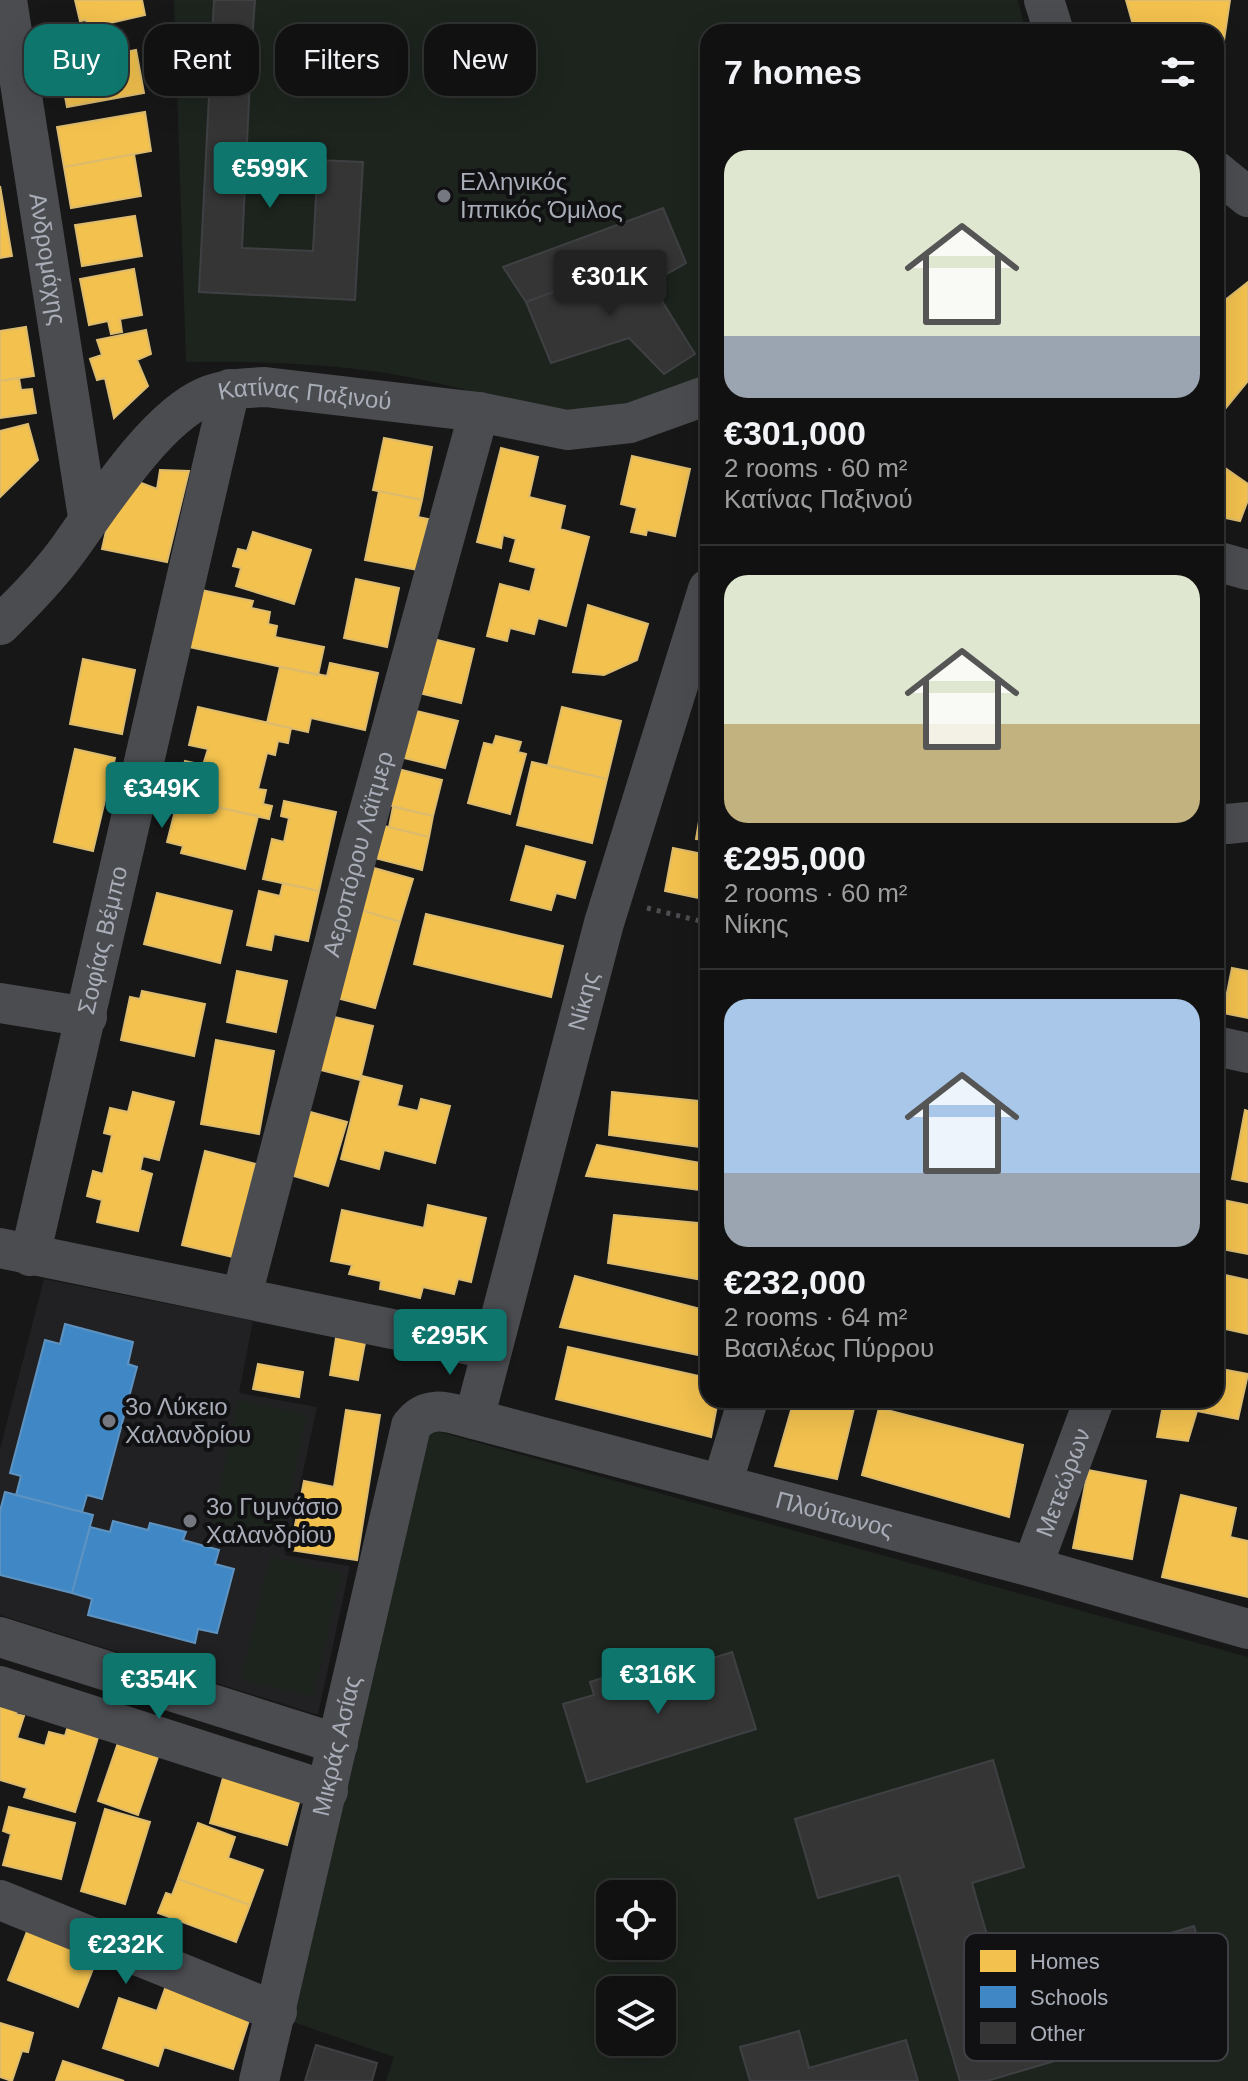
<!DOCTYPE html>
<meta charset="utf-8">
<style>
body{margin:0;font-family:Arial,sans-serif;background:#1e1f1f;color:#f1f3f6;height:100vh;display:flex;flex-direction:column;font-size:30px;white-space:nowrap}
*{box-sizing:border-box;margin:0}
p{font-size:26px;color:#9c9d9f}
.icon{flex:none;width:44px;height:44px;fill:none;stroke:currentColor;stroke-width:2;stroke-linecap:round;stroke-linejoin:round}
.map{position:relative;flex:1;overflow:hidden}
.details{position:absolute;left:700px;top:24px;width:524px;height:1384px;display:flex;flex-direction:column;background:#111;border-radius:24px;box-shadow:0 8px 32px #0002,0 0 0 2px #303131}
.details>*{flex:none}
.banner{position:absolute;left:24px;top:24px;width:556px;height:72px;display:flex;gap:16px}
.fabs{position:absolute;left:596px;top:1880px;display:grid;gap:16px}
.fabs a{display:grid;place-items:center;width:80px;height:80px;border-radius:16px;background:#111;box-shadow:0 8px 32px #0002,0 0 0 2px #303131;font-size:40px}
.price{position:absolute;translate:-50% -68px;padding:0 18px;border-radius:8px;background:#0f766e;color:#fff;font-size:26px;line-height:52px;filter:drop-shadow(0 2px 4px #0008)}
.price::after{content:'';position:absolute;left:50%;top:48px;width:24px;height:18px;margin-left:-12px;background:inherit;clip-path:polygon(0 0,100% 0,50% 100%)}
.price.active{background:#222;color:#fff}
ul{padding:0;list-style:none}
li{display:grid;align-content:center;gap:16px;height:424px;padding:0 24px}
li+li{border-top:2px solid #303131}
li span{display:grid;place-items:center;height:248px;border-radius:24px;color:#555}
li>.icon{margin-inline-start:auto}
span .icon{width:144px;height:144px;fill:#fffc;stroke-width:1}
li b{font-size:34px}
h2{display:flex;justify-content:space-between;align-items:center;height:96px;padding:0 24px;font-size:34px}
.tag{padding:0 28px;border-radius:24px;background:#111;box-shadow:0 8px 32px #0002,0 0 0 2px #303131;font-size:28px;line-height:72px}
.tag.active{background:#0f766e;color:#fff}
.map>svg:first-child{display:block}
.built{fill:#212123}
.green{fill:#1d241e;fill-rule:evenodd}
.homes{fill:#f2c14e;stroke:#dcbb6e;stroke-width:2}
.schools{fill:#3f88c5;stroke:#5e93c1;stroke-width:2}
.building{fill:#353536;stroke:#3f4043;stroke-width:2}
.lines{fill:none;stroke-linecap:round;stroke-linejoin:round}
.path{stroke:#4d4e52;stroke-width:5;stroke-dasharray:4 6;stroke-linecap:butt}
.minor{stroke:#4b4c50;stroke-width:40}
.poi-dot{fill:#757880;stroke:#111113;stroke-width:3}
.labels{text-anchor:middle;stroke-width:8;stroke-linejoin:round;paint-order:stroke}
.poi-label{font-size:24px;fill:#a8adb8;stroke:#111113;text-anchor:start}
.street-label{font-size:24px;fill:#a8adb8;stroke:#111113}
.key{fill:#111113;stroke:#3e4045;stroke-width:2}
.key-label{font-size:22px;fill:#a8adb8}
</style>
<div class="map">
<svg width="1248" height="2081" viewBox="0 0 1248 2081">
<rect width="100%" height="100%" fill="#171717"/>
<path class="built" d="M44,1279L253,1321L239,1393L317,1407L285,1555L350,1566L318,1715L0,1615V1449Z"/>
<path class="green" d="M174,0H1018L1026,32H708V372C585,447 509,392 386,373C319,363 253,361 186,362Z
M238,1400L307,1414L280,1542L211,1528Z
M429,1429L1248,1657V2081H386L394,2057L293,2022ZM610,1894H662V1946H610ZM610,1990H662V2042H610Z
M270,1556L342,1573L313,1696L241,1680Z"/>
<path class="homes" d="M75,0H142L145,15L88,28L86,20L80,21Z
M1126,0H1230L1218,81L1216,32H1135Z
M136,50L144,93L67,107L59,65Z
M145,112L151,151L64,167L57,127Z
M134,154L141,196L71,208L64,167Z
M0,186L12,256L0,258Z
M135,216L142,256L82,266L75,225Z
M134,269L142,315L120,319L122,332L111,334L108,321L89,325L80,279Z
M1248,282V381L1216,420V319L1220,304Z
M26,327L34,376L0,381V331Z
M146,330L151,354L137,360L148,386L114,418L105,378L97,380L90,359L102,355L97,340Z
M19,378L21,390L32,389L36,413L0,418V381Z
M28,424L38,460L0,497V431Z
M384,438L432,447L422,500L373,490Z
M501,448L538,457L529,497L565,506L560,529L589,537L566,626L538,618L534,634L510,628L507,641L487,636L500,584L530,592L536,568L510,561L516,539L503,535L501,548L477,542Z
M632,456L690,469L675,536L647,530L646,535L631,532L637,508L621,504Z
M1218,463L1248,484V500L1240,521L1216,516Z
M160,470L189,471L167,562L102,549L113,500L136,481L157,489Z
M379,491L422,500L418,517L428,519L418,570L365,560Z
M253,532L311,550L294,604L236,586L241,568L233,566L238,549L247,551Z
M356,579L399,588L387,647L344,638Z
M192,588L253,601L251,608L270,612L268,624L277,626L275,637L324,647L318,675L180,645Z
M588,605L648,624L637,660L604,675L573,672Z
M429,638L474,649L461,703L415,692Z
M83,659L135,670L122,734L70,724Z
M330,663L378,673L365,730L311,718L308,732L267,723L280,667L327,676Z
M198,707L291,728L288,743L278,741L275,755L267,753L258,789L266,790L263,804L272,806L269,819L176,798L185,761L203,765L208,749L189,745Z
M562,707L621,721L607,779L548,765Z
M408,709L458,721L445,768L396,756Z
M496,736L521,742L518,752L526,754L510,814L468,803L484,743L493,745Z
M75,749L115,758L93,851L54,842Z
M532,762L607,779L592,843L517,825Z
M390,767L442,780L433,816L380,803Z
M705,787H708V841L696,839Z
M284,801L336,812L319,891L263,879L272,839L284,842L289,818L281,816Z
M177,803L197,807L199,803L258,816L245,869L181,853L183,846L167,842Z
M393,807L433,816L429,837L389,827Z
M380,825L429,837L422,870L371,857Z
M526,846L585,862L575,898L556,893L551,910L511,900Z
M673,848L708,855V900L665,891Z
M367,866L413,879L400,922L355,908Z
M283,883L319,891L308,941L274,934L271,950L247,945L259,891L280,896Z
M157,893L232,911L220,963L144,944Z
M355,908L400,922L375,1008L337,998Z
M426,914L563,946L551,997L414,964Z
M1232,968L1248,971V1018L1223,1013Z
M237,971L287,981L276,1032L227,1022Z
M142,991L205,1004L194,1056L121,1040L130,997L140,999Z
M330,1016L373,1026L360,1080L317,1069Z
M216,1040L274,1051L259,1134L201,1124Z
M362,1076L402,1086L397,1106L418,1111L421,1099L450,1106L435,1163L384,1150L379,1169L341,1159Z
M133,1092L174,1102L159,1160L143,1156L140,1170L152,1174L138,1231L97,1222L102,1200L87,1196L93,1171L103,1174L112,1135L104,1133L110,1108L128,1112Z
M612,1092L708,1102V1148L609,1135Z
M303,1110L347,1122L328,1186L284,1173Z
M1245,1110L1248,1111V1182L1232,1179Z
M597,1145L701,1163L699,1190L586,1176Z
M205,1151L256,1164L233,1257L182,1245Z
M1218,1199L1248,1205V1254L1216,1248Z
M428,1205L486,1218L471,1282L458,1279L454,1294L423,1287L420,1298L380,1289L381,1281L349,1274L352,1265L331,1261L342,1210L424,1228Z
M614,1215L708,1224V1281L608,1263Z
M1216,1273L1248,1280V1334L1216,1327Z
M575,1276L708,1311V1357L560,1327Z
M337,1332L366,1337L358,1380L330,1375Z
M568,1347L708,1378V1400H718L711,1437L556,1399Z
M258,1364L303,1372L299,1397L253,1389Z
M1216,1368L1248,1374L1238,1419L1197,1411L1188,1441L1157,1437L1164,1400H1216Z
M794,1400H856L837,1479L775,1466Z
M879,1408L1023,1445L1009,1517L862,1475Z
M346,1410L380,1415L357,1560L290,1550L304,1481L334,1487Z
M1088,1470L1146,1481L1132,1559L1073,1548Z
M1181,1495L1236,1508L1230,1537L1248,1541V1597L1162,1577Z
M0,1690L22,1697L16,1714L24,1716L17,1738L45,1746L49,1732L65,1736L69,1722L100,1731L75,1812L24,1797L27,1788L0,1780Z
M120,1737L160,1751L138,1815L98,1801Z
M225,1771L302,1792L287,1845L210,1823Z
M9,1807L75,1823L61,1879L3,1865L11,1834L3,1831Z
M105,1809L150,1822L125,1904L81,1891Z
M198,1823L235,1837L228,1858L263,1870L250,1905L178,1879Z
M178,1879L250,1905L236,1942L158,1913L166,1893L172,1895Z
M28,1929L98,1956L78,2007L8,1980Z
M167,1983L252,2011L233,2069L164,2047L158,2066L103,2048L119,1998L157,2011Z
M0,2023L33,2033L28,2052L22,2051L12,2081L0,2077Z
M63,2061L124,2081H56Z"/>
<path class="schools" d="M65,1324L133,1342L128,1364L137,1367L102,1499L87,1495L82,1512L16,1495L21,1476L10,1473L45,1340L60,1344Z
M5,1492L93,1515L72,1593L0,1575V1511Z
M113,1521L148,1530L150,1523L186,1532L183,1540L219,1550L215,1564L234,1569L217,1633L198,1629L195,1643L88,1615L92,1599L72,1593L90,1527L110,1532Z"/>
<path class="building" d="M214,0H255L251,58L211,57Z
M211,57L251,58L242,248L313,251L318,160L363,162L355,300L199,292Z
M663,208L686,263L651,283L637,261L526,302L503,267Z
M637,261L695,354L664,374L629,338L551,363L526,302Z
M732,1652L756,1729L587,1782L563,1704L594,1695L590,1682L618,1673L622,1687Z
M993,1760L1024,1867L972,1883L1001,1984L1194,1926L1220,2012L987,2081H960L899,1875L818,1898L795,1819Z
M799,2031L809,2068L906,2040L918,2081H750L740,2047Z
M316,2045L377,2063L372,2081H305Z"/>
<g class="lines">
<path class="path" d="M647,908L708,923"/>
<g class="minor">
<path id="s1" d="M7,0L88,517"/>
<path d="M1044,0L1054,32"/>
<path d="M1216,171L1248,197"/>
<path d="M1216,561L1248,570"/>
<path id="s2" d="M0,625C25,601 50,575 70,547C101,504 155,419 205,397C224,389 244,388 265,387L479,412L567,430L630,423L708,395"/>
<path d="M1227,824L1248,822"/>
<path d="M0,1003L87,1017"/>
<path d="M1216,1046L1248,1053"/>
<path d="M0,1248L489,1349"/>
<path id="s3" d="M30,1256L230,389"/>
<path id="s4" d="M242,1295L358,852L479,412"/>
<path id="s5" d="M474,1419L604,923L708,589"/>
<path d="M722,1484L748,1400"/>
<path id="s6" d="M1032,1567L1094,1400"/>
<path d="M0,1637L338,1744"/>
<path d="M0,1686L328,1791"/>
<path d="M0,1900L277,2012"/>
<path id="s7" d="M259,2081L411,1426C428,1403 450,1413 474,1419L1032,1567L1248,1629"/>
</g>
</g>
<g class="poi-dot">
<circle cx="444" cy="196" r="8"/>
<circle cx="109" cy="1421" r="8"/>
<circle cx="190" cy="1521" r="8"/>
</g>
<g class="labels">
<g class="poi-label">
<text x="460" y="190">Ελληνικός<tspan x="460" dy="28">Ιππικός Όμιλος</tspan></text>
<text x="125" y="1415">3ο Λύκειο<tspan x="125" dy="28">Χαλανδρίου</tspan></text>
<text x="206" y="1515">3ο Γυμνάσιο<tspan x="206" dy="28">Χαλανδρίου</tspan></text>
</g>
<g class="street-label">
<text dy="8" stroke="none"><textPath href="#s1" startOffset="262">Ανδρομάχης</textPath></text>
<text dy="8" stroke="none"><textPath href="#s2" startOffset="410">Κατίνας Παξινού</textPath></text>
<text dy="8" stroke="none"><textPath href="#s4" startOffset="456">Αεροπόρου Λάϊτμερ</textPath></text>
<text dy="8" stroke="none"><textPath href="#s3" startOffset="324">Σοφίας Βέμπο</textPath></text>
<text dy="8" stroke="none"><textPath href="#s5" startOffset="432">Νίκης</textPath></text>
<text dy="8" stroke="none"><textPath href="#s6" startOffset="90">Μετεώρων</textPath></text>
<text dy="8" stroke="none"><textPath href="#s7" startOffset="1114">Πλούτωνος</textPath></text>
<text dy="8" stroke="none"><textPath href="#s7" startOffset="344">Μικράς Ασίας</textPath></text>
</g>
</g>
<rect x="964" y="1933" width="264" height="128" rx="12" class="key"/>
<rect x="980" y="1950" width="36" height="22" fill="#f2c14e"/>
<rect x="980" y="1986" width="36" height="22" fill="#3f88c5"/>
<rect x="980" y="2022" width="36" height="22" fill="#353536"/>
<g class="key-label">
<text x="1030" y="1969">Homes</text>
<text x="1030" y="2005">Schools</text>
<text x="1030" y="2041">Other</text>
</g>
</svg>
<div class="fabs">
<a><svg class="icon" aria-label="locate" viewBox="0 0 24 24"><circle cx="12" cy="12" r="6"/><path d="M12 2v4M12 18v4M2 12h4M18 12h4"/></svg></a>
<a><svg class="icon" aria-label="layers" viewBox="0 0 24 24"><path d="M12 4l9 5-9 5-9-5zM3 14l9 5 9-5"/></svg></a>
</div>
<b class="price" style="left:270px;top:210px">€599K</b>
<b class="price active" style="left:610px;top:318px">€301K</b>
<b class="price" style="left:162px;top:830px">€349K</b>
<b class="price" style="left:450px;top:1377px">€295K</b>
<b class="price" style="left:658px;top:1716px">€316K</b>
<b class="price" style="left:159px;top:1721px">€354K</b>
<b class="price" style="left:126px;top:1986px">€232K</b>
<div class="banner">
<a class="tag active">Buy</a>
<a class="tag">Rent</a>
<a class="tag">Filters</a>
<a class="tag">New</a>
</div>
<section class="details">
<h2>7 homes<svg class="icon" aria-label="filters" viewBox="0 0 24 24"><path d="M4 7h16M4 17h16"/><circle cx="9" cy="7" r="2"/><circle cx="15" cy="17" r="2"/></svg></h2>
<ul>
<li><span style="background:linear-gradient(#dfe7d0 75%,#9aa5b1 0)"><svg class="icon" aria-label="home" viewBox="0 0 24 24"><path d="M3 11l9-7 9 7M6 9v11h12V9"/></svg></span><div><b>€301,000</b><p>2 rooms · 60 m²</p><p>Κατίνας Παξινού</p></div></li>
<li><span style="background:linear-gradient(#dfe7d0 60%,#c2b280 0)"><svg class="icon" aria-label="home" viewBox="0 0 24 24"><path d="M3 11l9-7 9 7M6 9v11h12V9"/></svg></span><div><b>€295,000</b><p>2 rooms · 60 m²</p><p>Νίκης</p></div></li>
<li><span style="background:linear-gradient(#a9c7e8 70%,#9aa5b1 0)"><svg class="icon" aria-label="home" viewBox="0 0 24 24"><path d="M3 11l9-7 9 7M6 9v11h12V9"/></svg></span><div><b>€232,000</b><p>2 rooms · 64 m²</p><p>Βασιλέως Πύρρου</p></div></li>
</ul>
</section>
</div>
